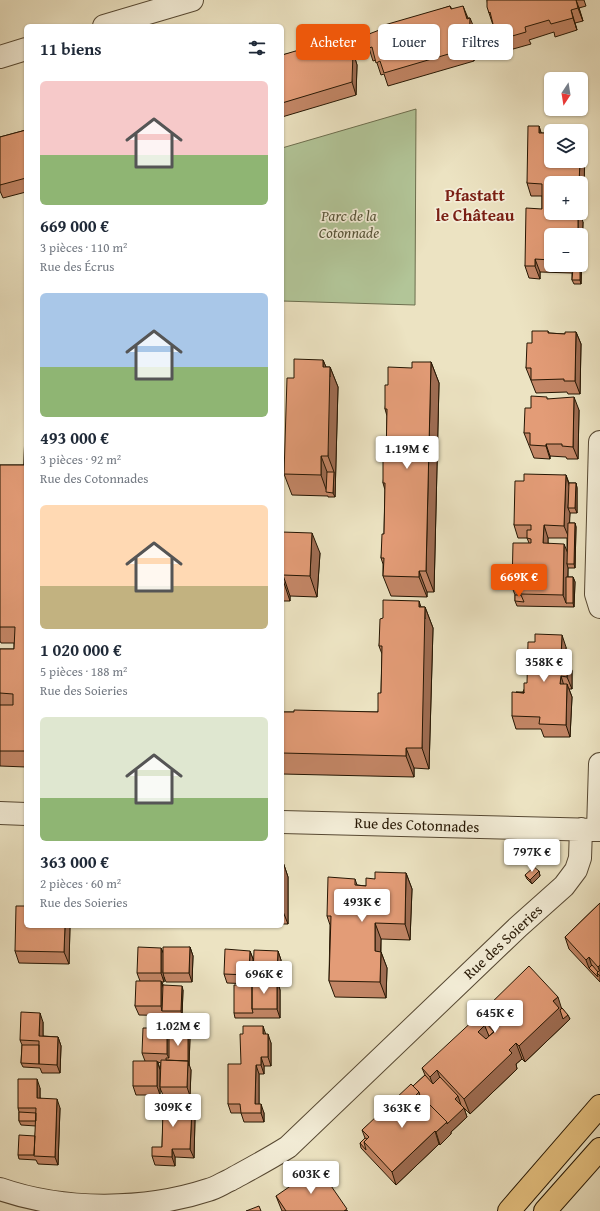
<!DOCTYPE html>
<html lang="fr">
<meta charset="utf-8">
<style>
body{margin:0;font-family:"Gentium Book Plus",serif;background:#f2f2f3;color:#1f2937;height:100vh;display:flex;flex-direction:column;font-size:15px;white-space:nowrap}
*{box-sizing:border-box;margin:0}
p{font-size:13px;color:#747a83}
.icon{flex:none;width:22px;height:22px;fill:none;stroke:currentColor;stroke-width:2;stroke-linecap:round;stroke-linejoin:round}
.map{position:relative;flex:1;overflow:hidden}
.drawer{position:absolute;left:24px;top:24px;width:260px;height:904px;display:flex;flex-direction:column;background:#fff;border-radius:6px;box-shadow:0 1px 3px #0004}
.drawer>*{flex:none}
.banner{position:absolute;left:296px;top:24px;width:244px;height:36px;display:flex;gap:8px}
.needle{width:26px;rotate:192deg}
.fabs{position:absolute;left:544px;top:72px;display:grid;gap:8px}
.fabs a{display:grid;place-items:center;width:44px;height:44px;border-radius:6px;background:#fff;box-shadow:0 1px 3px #0004;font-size:20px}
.price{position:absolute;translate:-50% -34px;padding:0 9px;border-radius:4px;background:#fff;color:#222;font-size:13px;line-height:26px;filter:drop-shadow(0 1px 2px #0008)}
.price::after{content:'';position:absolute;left:50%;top:24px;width:12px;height:9px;margin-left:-6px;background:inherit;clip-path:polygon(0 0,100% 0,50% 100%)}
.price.active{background:#ea580c;color:#fff}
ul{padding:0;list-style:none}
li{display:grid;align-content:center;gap:8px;height:212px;padding:0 16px}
li span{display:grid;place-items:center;height:124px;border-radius:6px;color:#555}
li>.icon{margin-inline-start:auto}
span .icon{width:72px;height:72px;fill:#fffc;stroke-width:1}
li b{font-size:17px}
h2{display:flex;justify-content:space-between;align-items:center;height:48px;padding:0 16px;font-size:17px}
.chip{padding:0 14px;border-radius:6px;background:#fff;box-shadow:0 1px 3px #0004;font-size:14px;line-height:36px}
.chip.active{background:#ea580c;color:#fff}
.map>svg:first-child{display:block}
.green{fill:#b2c598;stroke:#6c6e4e}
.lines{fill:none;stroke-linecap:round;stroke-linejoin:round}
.minor-casing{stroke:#574933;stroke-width:24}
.major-casing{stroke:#251603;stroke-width:24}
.minor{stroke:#f3edd7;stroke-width:22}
.major{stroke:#e6c281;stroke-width:22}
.wall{fill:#c38666;stroke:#251603;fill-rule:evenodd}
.shaded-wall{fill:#9f6d53;stroke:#251603}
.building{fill:#e39c77;stroke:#251603}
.labels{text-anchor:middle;stroke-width:3.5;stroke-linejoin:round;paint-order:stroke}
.park-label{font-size:15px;font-style:italic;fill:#565337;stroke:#f3edd7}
.street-label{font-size:15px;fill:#251603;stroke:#f3edd7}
.quarter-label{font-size:17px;font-weight:bold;fill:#7a1f14;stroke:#f3edd7}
</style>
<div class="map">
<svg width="600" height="1211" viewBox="0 0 600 1211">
<rect width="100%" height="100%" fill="#ece3c2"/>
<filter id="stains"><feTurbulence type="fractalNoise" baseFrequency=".005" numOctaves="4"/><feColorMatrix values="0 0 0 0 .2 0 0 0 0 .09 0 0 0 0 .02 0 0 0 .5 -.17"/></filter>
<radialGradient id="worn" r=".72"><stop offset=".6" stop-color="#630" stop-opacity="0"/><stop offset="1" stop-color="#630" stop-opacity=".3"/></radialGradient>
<path class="green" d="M416,109L415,305L282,301V148Z"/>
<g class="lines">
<defs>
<path id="minor" d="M104,26L192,0
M0,57L26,49
M600,442L596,594L600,607
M0,813L26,814
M282,822L600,830
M598,830L600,764
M0,1189C63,1211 144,1211 208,1190C216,1188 223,1183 230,1180C250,1169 269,1159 288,1147L518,927L564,886L576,870L580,858L581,829"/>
<path id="major" d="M509,1211L600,1106
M545,1211L600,1149"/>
</defs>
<use href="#minor" class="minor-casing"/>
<use href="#major" class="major-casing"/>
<use href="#minor" class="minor"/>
<use href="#major" class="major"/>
</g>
<path class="wall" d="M487,0H584L586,6L579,8L583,21L575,23L577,30L555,37L554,32L529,40L531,44L506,51L502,40L499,41L493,25L489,13Z
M450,6L452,9L468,18L475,30L474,61L388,86L384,74L381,75L376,60L373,61L369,48L382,29Z
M334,44L350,53L353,52L357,65L356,95L282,117V55Z
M539,126L541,133L585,135L584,197H581V183H551V213L583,222L581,284H574L572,280V273L540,272V279L529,278L525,266L542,209V196H531L527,183ZM551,235H581V265H551Z
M26,130V192L3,198L0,191V137Z
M548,331L549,333L565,334L576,332L581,344L580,394H568L567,392L536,393L526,368L532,343Z
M323,360L326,367H330L338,387L335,497H328V496L292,495L284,474L294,378Z
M431,362L439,383L434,592H427V597L391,596L383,576V564L381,558L384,534L385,490L383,483L386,459L387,416L385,409L388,385L412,368Z
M26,389V767L0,766V649H14V643H1L0,641V465H24Z
M548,399L579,410L578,459H567L566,457L550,456V459L534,458L524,433L531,408Z
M566,475L569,483H576L577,488V513H570L569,523H575L576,527L575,568H568V577H573L575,582L574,607L517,606L515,601V595L512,587L529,543L527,538H518L514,525L524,481ZM548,538H567V552L548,543Z
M282,532L320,553L317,597L290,596V601H282Z
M421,607H425L433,628L429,769L414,768V777L282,774V712H378L381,693L382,654L379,646L383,618Z
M566,647V658H568L572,671V689H569L572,697L570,737H544L541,729H516L512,716L527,683Z
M282,859L288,877V924H282Z
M539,871L540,876L532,884L527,879L525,875Z
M406,873L412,889L410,940L381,939V952L387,968L386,998L335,997L329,981L330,925L327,916L355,879L357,885L366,886L375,879Z
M600,903V982L569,949L565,937Z
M26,926H70L69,964L19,963L15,951Z
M190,947L193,956L192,982H166L164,977V982H162L163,985L183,990L182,1016L139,1015L135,1006L140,981L137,973L161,948L163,953Z
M250,951L253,959L278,951L281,960L280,985H279L280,990V1018H235L234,1013L255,981L253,976V960L252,984L227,983L224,974Z
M562,1008L570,1019L525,1062L522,1059L516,1064L517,1069L470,1114L461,1105L464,1108L467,1117L451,1132V1134L440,1145L439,1144L396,1185L361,1148L360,1143L365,1138L362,1130L413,1086L425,1075L422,1068L486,1023L482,1012Z
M43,1022V1036L58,1037L61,1046L60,1073H42L40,1068L23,1067L21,1063L22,1045L20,1040Z
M167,1028L169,1032L188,1033L190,1037L189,1066L191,1070L190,1096L163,1095L160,1088V1095H136L133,1086L145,1061L142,1053ZM158,1062L161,1063L160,1069Z
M266,1034L271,1043V1066H264V1074H259V1104L264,1113V1122H244L241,1113H231L228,1104L241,1064Z
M40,1088V1098L60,1108L58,1165L38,1164L36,1160L19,1159L18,1155L35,1136L36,1126L21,1125L19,1121V1112L18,1108Z
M173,1099L177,1109L195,1118L194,1158L175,1157V1166L155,1165L152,1156L162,1147L163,1118H155L151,1109Z
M276,1196L348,1211H282Z"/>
<path class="shaded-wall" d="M576,0L579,8L583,21L578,8Z
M463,6L468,18H470L475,30L474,61L469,48L467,19Z
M571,10L575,23L577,30L573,18Z
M346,40L350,53L353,52L357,65L356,95L352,82L349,53Z
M539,126L543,139L539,133Z
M584,130L585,135L584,197L581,190V183H579L580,161H581V136Z
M578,213H580L583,222L581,284L580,280V268L579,265H581V235H578Z
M535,259L540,272V279L535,266Z
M576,332L581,344L580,394L575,381Z
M323,360L330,377V367L338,387L335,497L333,493L334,472L328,456L323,367Z
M431,362L439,383L434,592L426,571Z
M574,397L579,410L578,459L573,447Z
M546,444L550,456V459L546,446Z
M321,456L329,477L327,492L321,475Z
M566,475L570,488L568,508L570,513L569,538L564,526Z
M576,483L577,488V513L575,508Z
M575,523L576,527L575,568L574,564Z
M544,525L548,538V556L543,543Z
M312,533L320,553L317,597L310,576Z
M564,544L569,556L567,564L568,568L567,603H566L563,595Z
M419,571L427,592V597L419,577Z
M283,575L290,596V601L283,580Z
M573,577L575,582L574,607L573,603Z
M419,601L425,619V607L433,628L429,769L422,748Z
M562,635L566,647V670L561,658Z
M568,658L572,671V689L567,677Z
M561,676L565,689L560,684Z
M567,684L572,697L570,737L566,725Z
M406,748L414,768V777L406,756Z
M282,859L288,877V924L282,909Z
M539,871L540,876L532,884L530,880Z
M406,873L412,889L410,940L405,924Z
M375,923L381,939L380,967L375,951Z
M65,926H70L69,964L64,952Z
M190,947L193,956L192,982L189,973Z
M161,948L165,957L163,973L164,977V982L161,973Z
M250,951L253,959L252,984L249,975Z
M278,951L281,960L280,985L277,976Z
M381,952L387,968L386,998L380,982Z
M589,957L593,970L589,968L586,960Z
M600,965V972L598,967Z
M161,981L164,990L162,1011L161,1006Z
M277,982L280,990V1018L277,1009Z
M182,986L183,990L182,1016L181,1011Z
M558,997L563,1013L568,1015L570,1019L525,1062L519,1046L553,1001Z
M40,1013L43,1022V1045L39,1036Z
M496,1014L502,1030L495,1036L490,1020Z
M485,1025L491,1041L482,1043L478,1032Z
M263,1026L266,1035L263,1034Z
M167,1028L171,1037L170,1061L167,1054Z
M188,1033L190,1037L189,1066L188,1061Z
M268,1034L271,1043V1066L268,1057Z
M58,1037L61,1046L60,1073L57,1065Z
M516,1043L522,1059L516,1064L517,1069L470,1114L464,1099L509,1050Z
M261,1057L264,1066V1074L261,1065Z
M157,1061L160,1070V1095L157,1086Z
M188,1061L191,1070L190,1096L187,1087Z
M256,1065L259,1074V1113L255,1104Z
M437,1070L443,1086L436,1093L430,1077Z
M37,1079L40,1088V1107L37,1098Z
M419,1092L423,1105L414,1103L412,1099Z
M458,1096L461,1105L455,1099Z
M57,1099L60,1108L58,1165L55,1157Z
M173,1099L177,1108L176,1117L173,1108Z
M261,1104L264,1113V1122L261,1113Z
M464,1108L467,1117L451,1132V1134L440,1145L436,1132L447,1122Z
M192,1109L195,1118L194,1158L190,1149Z
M435,1131L439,1144L396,1185L392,1172Z
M172,1149L175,1157V1166L172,1157Z"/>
<path class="building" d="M487,0H576L578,8L571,10L573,18L551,24L549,20L525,27L526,32L502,39L498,27L494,28L490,12L489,13L487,7Z
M450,6L451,9L463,6L467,19L470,18L469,48L384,73L380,61L376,63L372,47L369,48V34L382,29L381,26Z
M333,40L334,44L346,40L349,53L353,52L352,82L282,103V55Z
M528,126H539V133H551V161H580L579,183H551V213H578V235H551V260L535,259V266H525L526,208L542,209V184L527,183Z
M26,130V178L0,185V137Z
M576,130H584L583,142L581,136V131H576Z
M573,268H580V280H572Z
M532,331H548V333L565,334V332H576L575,381H564V379L531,380V368H526L527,343H532Z
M294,359L323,360V367H330L328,456H321V475L284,474L287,378H294Z
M412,362H431L426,571H419V577L383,576L384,558H381L382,534H384L385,483H383V459H386L387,409H385V385H388V367L412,368Z
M26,389V751H0V705H13V694L0,693V649H14L15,627H0V465H24Z
M531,396L547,397V399L574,397L573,447L562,446V444H546V446L530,445V433H524L525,408H531Z
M327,472H334L333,493L326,492Z
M524,474L566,475L564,526L544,525L543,543L564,544L563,595L521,594V587H512L513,543H531V539L527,538V530H531V525H514L515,481H524Z
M569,483H576L575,508H568Z
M568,523H575L574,564H567Z
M282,532L312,533L310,576L283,575V580H282Z
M566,577H573V603H566Z
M515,595H521L524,602L515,601Z
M383,600L419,601V607H425L422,748H406V756L282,753V712H294V710L378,712V693H381L382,646H379L380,619L383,618Z
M535,634L562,635L561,658H568L567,677L561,676L560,684H567L566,725L539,724L540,717L512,716V692L524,693V683H527L528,642H535Z
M516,692H524V693Z
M534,867L539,871L530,880L525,875Z
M375,872L406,873L405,924L375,923V951L381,952L380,982L329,981L331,916H327L328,877L355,879V885L366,886V878L375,879Z
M600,903V965L598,967L589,957L586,960L565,937Z
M16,906H26V926H65L64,952L15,951Z
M138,947L161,948V973H137Z
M163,947H190L189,973H163Z
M225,949L250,951L249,975L224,974Z
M254,950L278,951L277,976H253Z
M592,965L598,972L597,973L598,977L589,968Z
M529,966L558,997L553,1001L559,1008L519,1046L516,1043L509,1050L512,1053L464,1099L437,1070L430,1077L422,1068L477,1017L485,1025L478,1032L486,1039L504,1022L496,1014L490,1020L482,1012Z
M600,970V976L597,973Z
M136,981H161V1006H135Z
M252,981L277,982V1009H252Z
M163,985L182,986L181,1011H162Z
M234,985H252V1009L253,1013H234Z
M562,1008L568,1015L563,1019L560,1010Z
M21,1012L40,1013L39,1036L58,1037L57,1065L39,1064V1041L20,1040Z
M486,1023L494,1032L489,1036L484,1024Z
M243,1026H263V1034H268V1057H261V1065H256L255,1104H261V1113H241L240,1104H228V1064H241L240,1034H243Z
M143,1028H167V1054L142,1053Z
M169,1032L188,1033V1061L166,1060V1058H169Z
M22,1045H39V1064L21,1063Z
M161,1060L188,1061L187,1087H160Z
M133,1061H157V1086H133Z
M425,1075L433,1084L440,1077L458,1096L455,1099L464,1108L447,1124V1122L428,1103L422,1109L415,1101L420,1096L419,1092L413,1086Z
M18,1079H37V1098L57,1099L55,1157L34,1156L36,1108H18Z
M411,1084L419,1092L412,1099L422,1109L428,1103L447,1122L436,1132L435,1131L392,1172L364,1142L369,1137L362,1130Z
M152,1099H173V1108L192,1109L190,1149H172V1157L152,1156V1147H162L163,1109H151Z
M19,1112L36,1113V1121H19Z
M19,1135L35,1136L34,1155H18Z
M365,1138L367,1139L364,1142L366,1150L360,1143Z
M318,1167L347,1209L344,1211H286L276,1196Z
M259,1206L261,1211H246Z"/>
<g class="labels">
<g class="park-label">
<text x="349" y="221">Parc de la<tspan x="349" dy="17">Cotonnade</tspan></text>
</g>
<g class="street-label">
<text transform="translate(417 825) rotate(2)" y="5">Rue des Cotonnades</text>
<text transform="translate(503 942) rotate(-43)" y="5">Rue des Soieries</text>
</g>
<g class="quarter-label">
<text x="475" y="201">Pfastatt<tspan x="475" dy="20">le Château</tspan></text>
</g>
</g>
<rect width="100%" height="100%" filter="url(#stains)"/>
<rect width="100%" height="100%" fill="url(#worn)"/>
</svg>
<div class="fabs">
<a><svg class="needle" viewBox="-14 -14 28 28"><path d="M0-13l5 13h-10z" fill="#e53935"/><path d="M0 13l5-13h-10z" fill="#747a83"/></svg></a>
<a><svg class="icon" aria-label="layers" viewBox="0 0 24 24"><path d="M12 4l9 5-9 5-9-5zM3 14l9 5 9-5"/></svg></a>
<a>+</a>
<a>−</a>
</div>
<b class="price" style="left:407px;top:470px">1.19M €</b>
<b class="price active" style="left:519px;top:598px">669K €</b>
<b class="price" style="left:544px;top:683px">358K €</b>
<b class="price" style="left:532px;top:873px">797K €</b>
<b class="price" style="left:362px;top:923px">493K €</b>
<b class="price" style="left:264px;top:995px">696K €</b>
<b class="price" style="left:495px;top:1034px">645K €</b>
<b class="price" style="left:178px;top:1047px">1.02M €</b>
<b class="price" style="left:173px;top:1128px">309K €</b>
<b class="price" style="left:402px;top:1129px">363K €</b>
<b class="price" style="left:311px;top:1195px">603K €</b>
<div class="banner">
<a class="chip active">Acheter</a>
<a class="chip">Louer</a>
<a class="chip">Filtres</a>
</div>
<section class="drawer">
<h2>11 biens<svg class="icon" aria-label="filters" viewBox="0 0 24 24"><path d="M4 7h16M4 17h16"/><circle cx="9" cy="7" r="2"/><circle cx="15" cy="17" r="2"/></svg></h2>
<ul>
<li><span style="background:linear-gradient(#f6c9c9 60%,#8fb573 0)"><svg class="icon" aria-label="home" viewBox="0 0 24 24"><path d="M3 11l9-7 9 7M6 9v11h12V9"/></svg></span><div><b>669 000 €</b><p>3 pièces · 110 m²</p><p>Rue des Écrus</p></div></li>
<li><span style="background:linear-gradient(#a9c7e8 60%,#8fb573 0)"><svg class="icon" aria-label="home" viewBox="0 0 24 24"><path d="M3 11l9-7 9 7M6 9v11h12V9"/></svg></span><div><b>493 000 €</b><p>3 pièces · 92 m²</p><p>Rue des Cotonnades</p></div></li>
<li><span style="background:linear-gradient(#ffd9b3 65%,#c2b280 0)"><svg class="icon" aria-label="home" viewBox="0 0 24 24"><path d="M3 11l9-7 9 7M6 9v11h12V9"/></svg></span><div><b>1 020 000 €</b><p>5 pièces · 188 m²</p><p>Rue des Soieries</p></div></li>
<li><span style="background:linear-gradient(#dfe7d0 65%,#8fb573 0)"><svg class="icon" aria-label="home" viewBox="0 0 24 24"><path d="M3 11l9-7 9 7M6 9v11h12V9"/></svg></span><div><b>363 000 €</b><p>2 pièces · 60 m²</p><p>Rue des Soieries</p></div></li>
</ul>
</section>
</div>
